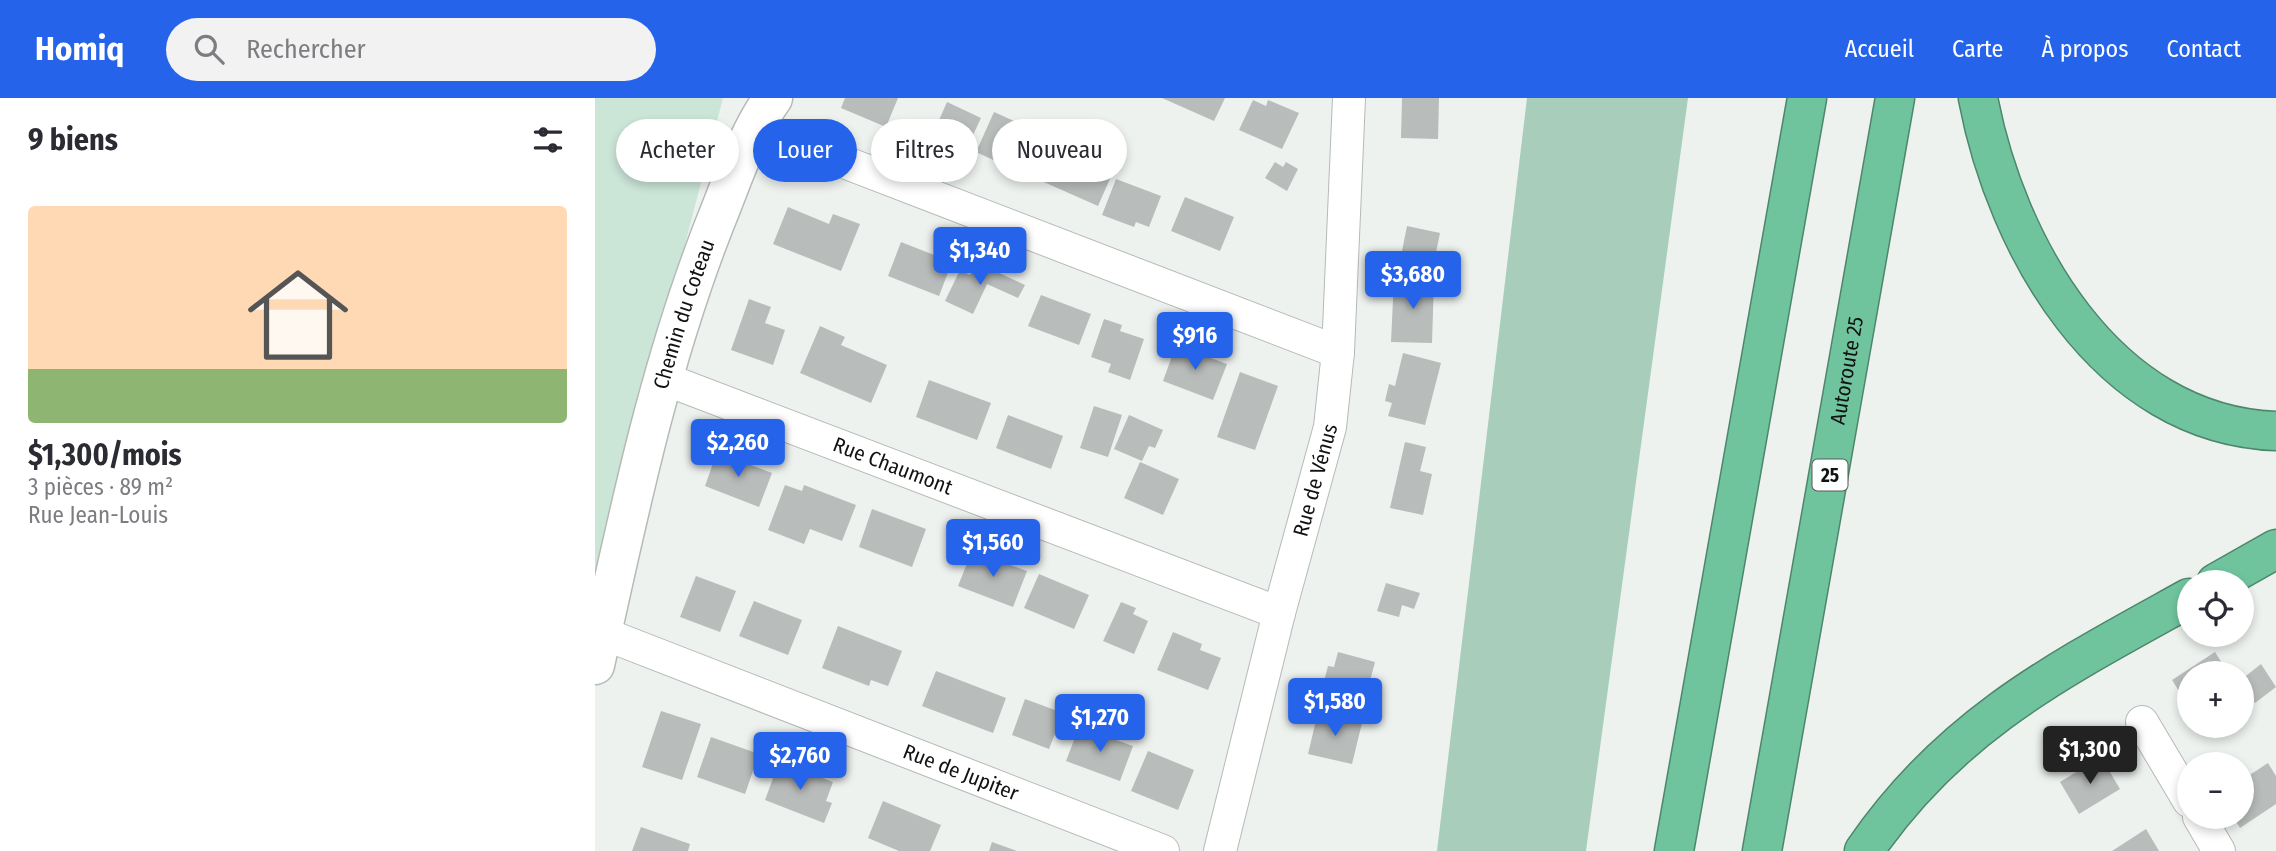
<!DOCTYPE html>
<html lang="fr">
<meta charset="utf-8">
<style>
body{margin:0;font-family:"Fira Sans Condensed",sans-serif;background:#f2f2f3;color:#2b2b33;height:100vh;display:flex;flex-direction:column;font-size:26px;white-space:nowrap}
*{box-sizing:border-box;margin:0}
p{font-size:23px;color:#7c7c81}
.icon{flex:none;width:38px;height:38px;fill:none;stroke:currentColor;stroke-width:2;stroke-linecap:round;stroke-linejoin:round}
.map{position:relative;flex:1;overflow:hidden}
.side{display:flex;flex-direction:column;background:#fff;width:595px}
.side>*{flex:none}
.hud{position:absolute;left:21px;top:21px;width:665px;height:63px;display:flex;gap:14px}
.buttons{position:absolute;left:1582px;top:472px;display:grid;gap:14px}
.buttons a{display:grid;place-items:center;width:77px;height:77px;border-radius:50%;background:#fff;box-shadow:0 4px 10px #0003;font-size:35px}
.price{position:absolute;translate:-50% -60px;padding:0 16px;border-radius:7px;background:#2563eb;color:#fff;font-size:23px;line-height:46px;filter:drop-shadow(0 2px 4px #0008)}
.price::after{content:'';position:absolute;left:50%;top:42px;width:21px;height:16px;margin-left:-10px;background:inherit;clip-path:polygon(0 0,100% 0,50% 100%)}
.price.selected{background:#222;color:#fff}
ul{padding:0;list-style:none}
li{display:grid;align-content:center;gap:14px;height:371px;padding:0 28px}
li span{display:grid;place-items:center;height:217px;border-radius:7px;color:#555}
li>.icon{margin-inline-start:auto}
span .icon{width:126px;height:126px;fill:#fffc;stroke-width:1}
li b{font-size:30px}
h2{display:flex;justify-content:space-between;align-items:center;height:84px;padding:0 28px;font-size:30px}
.pill{padding:0 24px;border-radius:32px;background:#fff;box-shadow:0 4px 10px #0003;font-size:24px;line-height:63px}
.pill.selected{background:#2563eb;color:#fff}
header{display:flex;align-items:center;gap:42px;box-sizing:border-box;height:98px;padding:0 35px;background:#2563eb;color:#fff}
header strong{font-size:33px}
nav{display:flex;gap:38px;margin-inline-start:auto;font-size:24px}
.search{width:490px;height:63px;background:#f2f2f3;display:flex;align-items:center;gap:18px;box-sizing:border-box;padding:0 24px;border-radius:38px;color:#7c7c81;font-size:26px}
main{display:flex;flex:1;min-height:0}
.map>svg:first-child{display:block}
.green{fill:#cbe5d7}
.forest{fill:#a8cdba}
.building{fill:#b8bcba}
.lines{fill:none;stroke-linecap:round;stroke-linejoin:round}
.street-casing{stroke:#b5bab7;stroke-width:34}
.secondary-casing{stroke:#b5bab7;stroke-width:41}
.highway-casing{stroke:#4e866c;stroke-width:41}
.street{stroke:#fff;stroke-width:32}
.secondary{stroke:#fff;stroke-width:38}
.highway{stroke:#6fc49d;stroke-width:38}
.labels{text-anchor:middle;stroke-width:7;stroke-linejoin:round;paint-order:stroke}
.shield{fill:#fcfffd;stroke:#585958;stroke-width:2}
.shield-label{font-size:19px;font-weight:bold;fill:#111211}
.street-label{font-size:21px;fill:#111211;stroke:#fcfffd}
</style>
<header>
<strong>Homiq</strong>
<div class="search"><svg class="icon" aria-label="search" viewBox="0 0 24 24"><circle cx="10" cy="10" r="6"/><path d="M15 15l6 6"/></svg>Rechercher</div>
<nav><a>Accueil</a><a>Carte</a><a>À propos</a><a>Contact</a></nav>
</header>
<main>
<section class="side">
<h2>9 biens<svg class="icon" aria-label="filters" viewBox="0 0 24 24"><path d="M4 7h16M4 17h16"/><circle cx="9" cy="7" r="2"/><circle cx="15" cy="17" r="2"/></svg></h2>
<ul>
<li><span style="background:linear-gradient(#ffd9b3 75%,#8fb573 0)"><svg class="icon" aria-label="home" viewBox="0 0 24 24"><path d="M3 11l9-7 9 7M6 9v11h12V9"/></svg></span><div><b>$1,300/mois</b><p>3 pièces · 89 m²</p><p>Rue Jean-Louis</p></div></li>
</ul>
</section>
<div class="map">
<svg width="1681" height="753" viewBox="0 0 1681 753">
<rect width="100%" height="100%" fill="#edf2ef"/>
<path class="green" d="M0,0H128L0,492Z"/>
<path class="forest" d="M932,0H1093L991,753H842Z"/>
<path class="building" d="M250,0H303L291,29L246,10Z
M567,0H630L619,23Z
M807,0H844L843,41L806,40Z
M658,2L671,8L673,2L704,15L687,51L644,32Z
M352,4L386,20L371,52L337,38Z
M399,14L450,37L431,77L381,54Z
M459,41L521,67L503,108L442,81Z
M680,64L688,69L691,64L703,71L692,93L670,80Z
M521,81L566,98L554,129L541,124L539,129L507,117Z
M590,99L639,119L625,153L576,133Z
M193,109L234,126L238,116L265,126L246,173L178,146Z
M812,128L845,135L838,169L805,163Z
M306,144L357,164L344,198L293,178Z
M381,164L430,187L423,200L392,186L378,216L350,203L365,172L375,177Z
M799,181L839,182L837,245L796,244Z
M446,197L496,216L484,247L433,228Z
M154,201L176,209L170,225L190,232L178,267L136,252Z
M509,221L527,227L525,233L549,241L535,282L513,274L516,266L496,259Z
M225,228L250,239L246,247L292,267L276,305L205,275Z
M581,247L632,266L618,302L568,283Z
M808,255L846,265L830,327L793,318L797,305L790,303L794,286L800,288Z
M645,274L683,288L660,352L622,339Z
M334,282L396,305L382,342L321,319Z
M499,308L527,317L513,359L485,350Z
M413,317L468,338L456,371L401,350Z
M534,317L568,332L560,350L554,348L547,363L519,351Z
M810,344L831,349L825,373L837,376L828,417L795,410Z
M122,354L177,375L164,409L110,388Z
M545,364L584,381L568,417L529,400Z
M190,387L207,393L209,387L261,407L247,443L215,431L209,446L173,432Z
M277,411L331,431L317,469L264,449Z
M377,453L432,473L418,509L363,488Z
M444,476L494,497L479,531L429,510Z
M101,478L141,493L125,534L85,519Z
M791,485L825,495L819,511L807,507L804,519L782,513Z
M159,503L207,522L193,557L144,538Z
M526,504L541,510L538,516L553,523L539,556L508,543Z
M243,528L307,553L293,588L276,582L274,588L227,570Z
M578,534L607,546L605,552L626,560L613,592L562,572Z
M743,554L780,564L768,609L725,598L733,568L739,569Z
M1620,554L1632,573L1628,576H1594V609L1577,582Z
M1666,566L1681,589L1660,605L1647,589V581Z
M341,573L411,600L398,635L327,608Z
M430,601L468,615L454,651L417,637Z
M66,613L106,626L87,682L47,669Z
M723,614L767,625L757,666L713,656Z
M484,629L538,648L525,683L471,663Z
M116,639L164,656L150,696L102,679Z
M553,653L599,672L583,712L536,693Z
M1506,659L1525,691L1484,716L1465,684Z
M184,664L238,684L231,703L237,705L229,725L170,702Z
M1673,665L1681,678V706L1645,730L1638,719H1647V682Z
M288,703L346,727L335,753H304L273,740Z
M46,729L95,746L93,753H37Z
M1551,731L1564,753H1517Z
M397,744L422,753H394Z"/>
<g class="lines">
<defs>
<g id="street">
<path d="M160,25L197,44L743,254"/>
<path id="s1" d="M67,280L684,515"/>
<path id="s2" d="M7,535L568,753"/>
<path d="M1547,624L1594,703"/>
<path d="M1604,719L1624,753"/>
<path id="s3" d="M625,753L684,515L735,329L743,254L754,0"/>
</g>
<g id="secondary">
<path id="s4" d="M0,567C34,413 66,257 126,110C141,72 154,33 178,0"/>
</g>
<g id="highway">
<path d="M1383,0C1411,148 1511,327 1681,333"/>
<path d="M1621,485L1681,451"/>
<path d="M1079,753L1212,0"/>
<path id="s5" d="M1167,753L1300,0"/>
<path d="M1269,753C1356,626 1464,572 1594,500"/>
</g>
</defs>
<use href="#street" class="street-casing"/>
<use href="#secondary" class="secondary-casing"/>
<use href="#highway" class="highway-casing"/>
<use href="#street" class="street"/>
<use href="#secondary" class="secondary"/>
<use href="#highway" class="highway"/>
</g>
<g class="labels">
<rect class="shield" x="1217.5" y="361.5" width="35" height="31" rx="5"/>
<g class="shield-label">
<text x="1235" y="384">25</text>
</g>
<g class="street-label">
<text dy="7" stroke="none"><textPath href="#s4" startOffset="362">Chemin du Coteau</textPath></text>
<text dy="7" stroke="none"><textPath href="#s5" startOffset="488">Autoroute 25</textPath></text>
<text dy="7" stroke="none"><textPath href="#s1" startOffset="247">Rue Chaumont</textPath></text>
<text dy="7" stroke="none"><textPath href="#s3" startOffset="383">Rue de Vénus</textPath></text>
<text dy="7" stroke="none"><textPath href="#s2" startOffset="385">Rue de Jupiter</textPath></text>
</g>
</g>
</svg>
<div class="buttons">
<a><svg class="icon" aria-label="locate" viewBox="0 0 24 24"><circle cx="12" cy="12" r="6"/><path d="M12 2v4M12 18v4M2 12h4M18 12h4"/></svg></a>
<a>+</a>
<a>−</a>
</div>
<b class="price" style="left:385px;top:189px">$1,340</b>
<b class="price" style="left:818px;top:213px">$3,680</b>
<b class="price" style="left:600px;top:274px">$916</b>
<b class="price" style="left:143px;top:381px">$2,260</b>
<b class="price" style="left:398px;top:481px">$1,560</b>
<b class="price" style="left:740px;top:640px">$1,580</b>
<b class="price" style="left:505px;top:656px">$1,270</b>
<b class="price selected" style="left:1495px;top:688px">$1,300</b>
<b class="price" style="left:205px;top:694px">$2,760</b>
<div class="hud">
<a class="pill">Acheter</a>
<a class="pill selected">Louer</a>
<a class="pill">Filtres</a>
<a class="pill">Nouveau</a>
</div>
</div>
</main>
